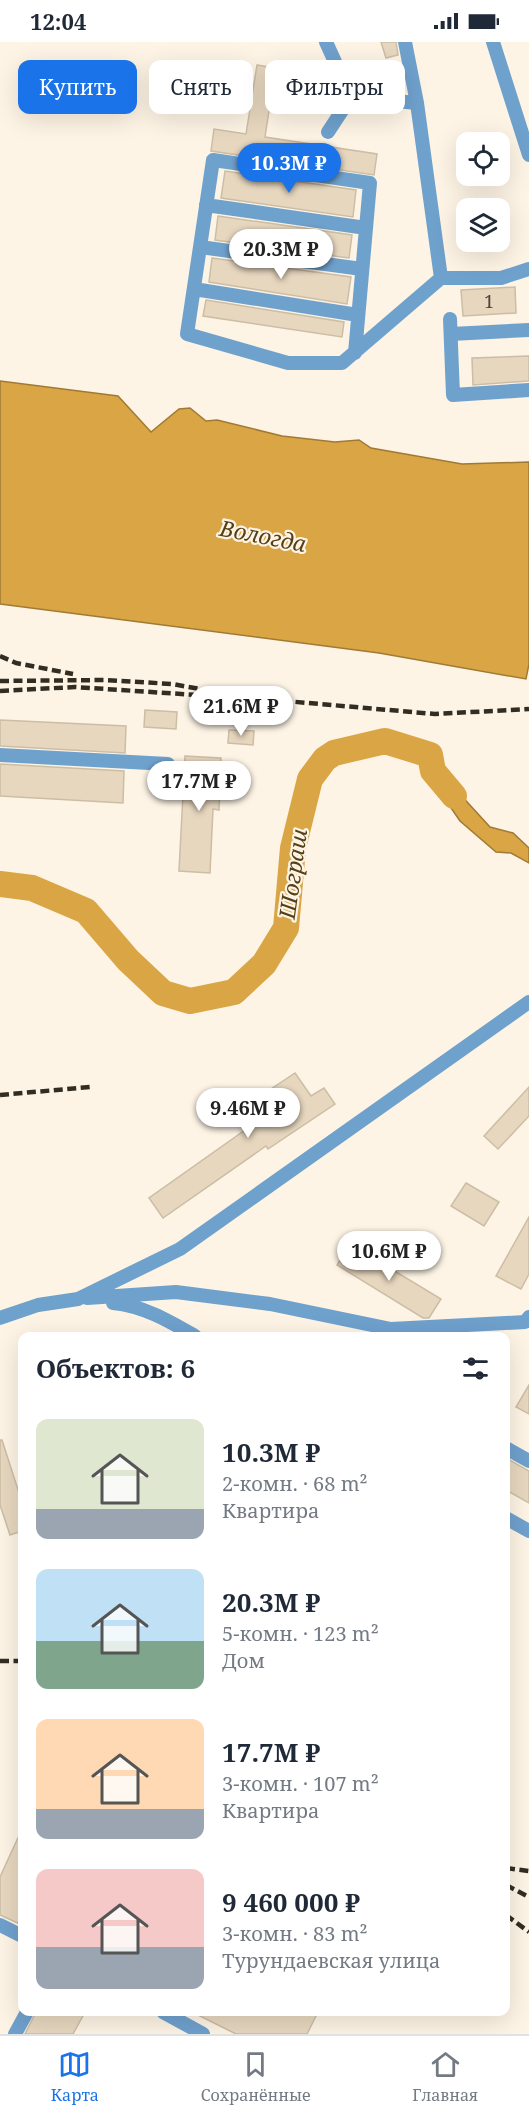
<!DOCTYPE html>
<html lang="ru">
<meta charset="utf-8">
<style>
body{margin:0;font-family:"Noto Serif",serif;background:#f6f6f7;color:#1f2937;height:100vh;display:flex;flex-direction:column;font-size:22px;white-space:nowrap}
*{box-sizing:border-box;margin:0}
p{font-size:20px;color:#747a83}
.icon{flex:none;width:33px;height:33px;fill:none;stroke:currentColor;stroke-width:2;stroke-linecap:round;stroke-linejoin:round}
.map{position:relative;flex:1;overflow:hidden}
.side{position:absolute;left:18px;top:1290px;width:492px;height:684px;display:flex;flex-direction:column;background:#fff;border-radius:12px;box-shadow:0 6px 24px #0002}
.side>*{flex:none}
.hud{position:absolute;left:18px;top:18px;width:494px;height:54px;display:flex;gap:12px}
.tools{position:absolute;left:456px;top:90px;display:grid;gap:12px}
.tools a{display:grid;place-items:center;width:54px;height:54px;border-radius:12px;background:#fff;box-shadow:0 6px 24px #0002;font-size:30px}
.price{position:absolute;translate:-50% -51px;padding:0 14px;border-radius:21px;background:#fff;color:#222;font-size:20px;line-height:39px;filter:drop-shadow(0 2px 3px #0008)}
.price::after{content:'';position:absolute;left:50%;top:36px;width:18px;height:14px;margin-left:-9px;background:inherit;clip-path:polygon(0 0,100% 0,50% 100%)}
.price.active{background:#1a73e8;color:#fff}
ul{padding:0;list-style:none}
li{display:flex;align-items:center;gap:18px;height:150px;padding:0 18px}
li span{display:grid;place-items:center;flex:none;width:168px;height:120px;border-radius:12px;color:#555}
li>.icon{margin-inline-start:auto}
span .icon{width:72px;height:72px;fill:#fffc;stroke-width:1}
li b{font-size:26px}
h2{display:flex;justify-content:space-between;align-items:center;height:72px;padding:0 18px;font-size:26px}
.tag{padding:0 21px;border-radius:12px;background:#fff;box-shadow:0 6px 24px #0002;font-size:21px;line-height:54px}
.tag.active{background:#1a73e8;color:#fff}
.status{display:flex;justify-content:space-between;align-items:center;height:42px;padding:0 30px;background:#fff;direction:ltr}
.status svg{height:16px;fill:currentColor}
.dock{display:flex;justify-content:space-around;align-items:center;height:84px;border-top:2px solid #e0e1e3;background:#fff;font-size:16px;color:#747a83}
.dock a{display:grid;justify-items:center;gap:3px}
.dock .active{color:#1a73e8}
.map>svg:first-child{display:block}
.water{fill:#daa545;stroke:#a07a34;stroke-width:1.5}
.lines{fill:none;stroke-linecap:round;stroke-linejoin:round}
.river{stroke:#daa545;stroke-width:26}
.building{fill:#e7d7bf;stroke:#ccbda5;stroke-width:1.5}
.minor{stroke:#6fa1cd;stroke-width:14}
.rail{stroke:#322d23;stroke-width:4.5;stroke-dasharray:9 4.5;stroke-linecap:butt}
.labels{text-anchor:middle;stroke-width:4.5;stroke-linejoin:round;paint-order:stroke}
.number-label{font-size:18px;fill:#4c4538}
.water-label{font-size:22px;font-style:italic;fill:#553f17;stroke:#fdf4e5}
</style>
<div class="status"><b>12:04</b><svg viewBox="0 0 49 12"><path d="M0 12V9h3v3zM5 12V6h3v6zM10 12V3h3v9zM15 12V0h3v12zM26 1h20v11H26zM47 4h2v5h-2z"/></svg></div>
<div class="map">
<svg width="529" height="1992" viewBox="0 0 529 1992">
<rect width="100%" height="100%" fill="#fdf4e5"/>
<path class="water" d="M0,339L118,354L151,390L179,367L190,366L206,379L217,378L282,394L335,400L359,398L371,406L462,422L529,420V622L526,637L379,611L0,562Z
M433,729L448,739L490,785L513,791L529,806V821L511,811L496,810L460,779L440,750Z"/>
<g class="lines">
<path class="river" d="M0,842L32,846L86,869L128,918L163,951L190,959L234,950L264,922L286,886L293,806L310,737L325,717L334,711L385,699L430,713L433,729L454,754"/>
</g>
<path class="building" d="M381,0H396L398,13L386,16Z
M257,23L287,28L284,45L273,43L265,95L377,112L374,133L211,109L214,87L246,92Z
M225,129L356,148L353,175L221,156Z
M218,174L352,193L349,216L215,198Z
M212,216L351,235L347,262L209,240Z
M515,245L516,271L463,274L461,248Z
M206,258L344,280L342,295L203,274Z
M529,314V339L473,343L472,316Z
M145,668L177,670L176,687L144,685Z
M0,678L126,684L125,711L0,704Z
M229,688L254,689L253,703L228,701Z
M185,714L221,716L219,768L213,767L210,831L179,829Z
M0,722L124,729L123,761L0,754Z
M295,1031L311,1054L324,1046L335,1062L268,1107L266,1104L163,1176L149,1156L252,1083L241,1067Z
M529,1045V1074L498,1107L484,1094Z
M466,1141L499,1160L484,1184L451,1164Z
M529,1175V1232L521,1247L496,1234Z
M350,1202L441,1257L429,1276H423L337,1223Z
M529,1343V1372L516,1365Z
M0,1398H2L22,1460V1489L10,1493L0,1463Z
M506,1416L529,1429V1461L506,1448Z
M22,1787V1883L0,1873V1835Z
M36,1970H85L73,1992H25Z
M192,1970H318L307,1992H236Z"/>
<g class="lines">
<path class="minor" d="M326,0L351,55L417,61
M405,0L417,61L441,236
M493,0L529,113
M328,90L351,55
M206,163L366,186
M200,205L362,227
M441,236H501L529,227
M194,247L358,273
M450,277L453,353L529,348
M451,292L529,288
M355,311L370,141L213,118L187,292L288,321H342L441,236
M0,713L168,722
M87,1256L176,1250L270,1262L391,1287L525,1280L529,1275
M113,1261C144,1264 169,1279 195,1294
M0,1276L38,1263L78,1257L180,1207L529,960
M506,1406L529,1419
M506,1476L529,1489
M0,1883L22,1894
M163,1970L203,1992
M15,1992L27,1970"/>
<path class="rail" d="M0,614L16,621L73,632
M0,639L105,638L172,642L251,656L435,672L529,667
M0,649L75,645L197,653
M0,1053L90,1045
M0,1619H22
M506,1826L529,1829
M506,1843L529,1855
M506,1873L529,1890"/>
</g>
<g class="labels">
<g class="number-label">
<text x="489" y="266">1</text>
</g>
<g class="water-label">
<text transform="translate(263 494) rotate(11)" y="8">Вологда</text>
<text transform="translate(293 832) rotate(-82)" y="8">Шограш</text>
</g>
</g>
</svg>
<div class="tools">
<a><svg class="icon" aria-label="locate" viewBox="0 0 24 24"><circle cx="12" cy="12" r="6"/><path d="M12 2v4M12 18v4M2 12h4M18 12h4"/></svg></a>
<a><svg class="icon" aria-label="layers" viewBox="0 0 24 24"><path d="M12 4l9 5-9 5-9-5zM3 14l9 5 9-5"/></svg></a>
</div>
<b class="price active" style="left:289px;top:152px">10.3M ₽</b>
<b class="price" style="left:281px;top:238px">20.3M ₽</b>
<b class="price" style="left:241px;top:695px">21.6M ₽</b>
<b class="price" style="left:199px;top:770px">17.7M ₽</b>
<b class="price" style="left:248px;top:1097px">9.46M ₽</b>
<b class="price" style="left:389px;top:1240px">10.6M ₽</b>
<div class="hud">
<a class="tag active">Купить</a>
<a class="tag">Снять</a>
<a class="tag">Фильтры</a>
</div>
<section class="side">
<h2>Объектов: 6<svg class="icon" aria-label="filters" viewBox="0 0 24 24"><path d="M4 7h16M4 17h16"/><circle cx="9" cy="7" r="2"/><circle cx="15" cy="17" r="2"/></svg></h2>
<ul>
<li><span style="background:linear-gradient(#dfe7d0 75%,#9aa5b1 0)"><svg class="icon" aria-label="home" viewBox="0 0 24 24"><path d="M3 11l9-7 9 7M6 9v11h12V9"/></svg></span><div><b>10.3M ₽</b><p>2-комн. · 68 m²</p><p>Квартира</p></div></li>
<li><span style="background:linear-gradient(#bfe0f5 60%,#7fa58c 0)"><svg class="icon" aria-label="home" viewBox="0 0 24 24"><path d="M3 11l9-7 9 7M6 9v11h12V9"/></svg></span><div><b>20.3M ₽</b><p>5-комн. · 123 m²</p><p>Дом</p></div></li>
<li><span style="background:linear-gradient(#ffd9b3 75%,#9aa5b1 0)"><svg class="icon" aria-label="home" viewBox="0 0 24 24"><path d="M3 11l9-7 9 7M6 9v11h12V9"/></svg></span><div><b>17.7M ₽</b><p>3-комн. · 107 m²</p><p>Квартира</p></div></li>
<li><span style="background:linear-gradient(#f6c9c9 65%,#9aa5b1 0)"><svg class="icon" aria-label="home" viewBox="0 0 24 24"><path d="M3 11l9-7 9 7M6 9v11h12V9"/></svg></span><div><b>9 460 000 ₽</b><p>3-комн. · 83 m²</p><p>Турундаевская улица</p></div></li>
</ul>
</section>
</div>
<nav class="dock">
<a class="active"><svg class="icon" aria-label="map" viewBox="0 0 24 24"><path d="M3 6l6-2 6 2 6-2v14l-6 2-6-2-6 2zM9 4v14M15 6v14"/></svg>Карта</a>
<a><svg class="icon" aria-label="saved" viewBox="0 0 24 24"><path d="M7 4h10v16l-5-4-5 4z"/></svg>Сохранённые</a>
<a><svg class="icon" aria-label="home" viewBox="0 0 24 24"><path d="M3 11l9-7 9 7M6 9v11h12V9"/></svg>Главная</a>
</nav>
